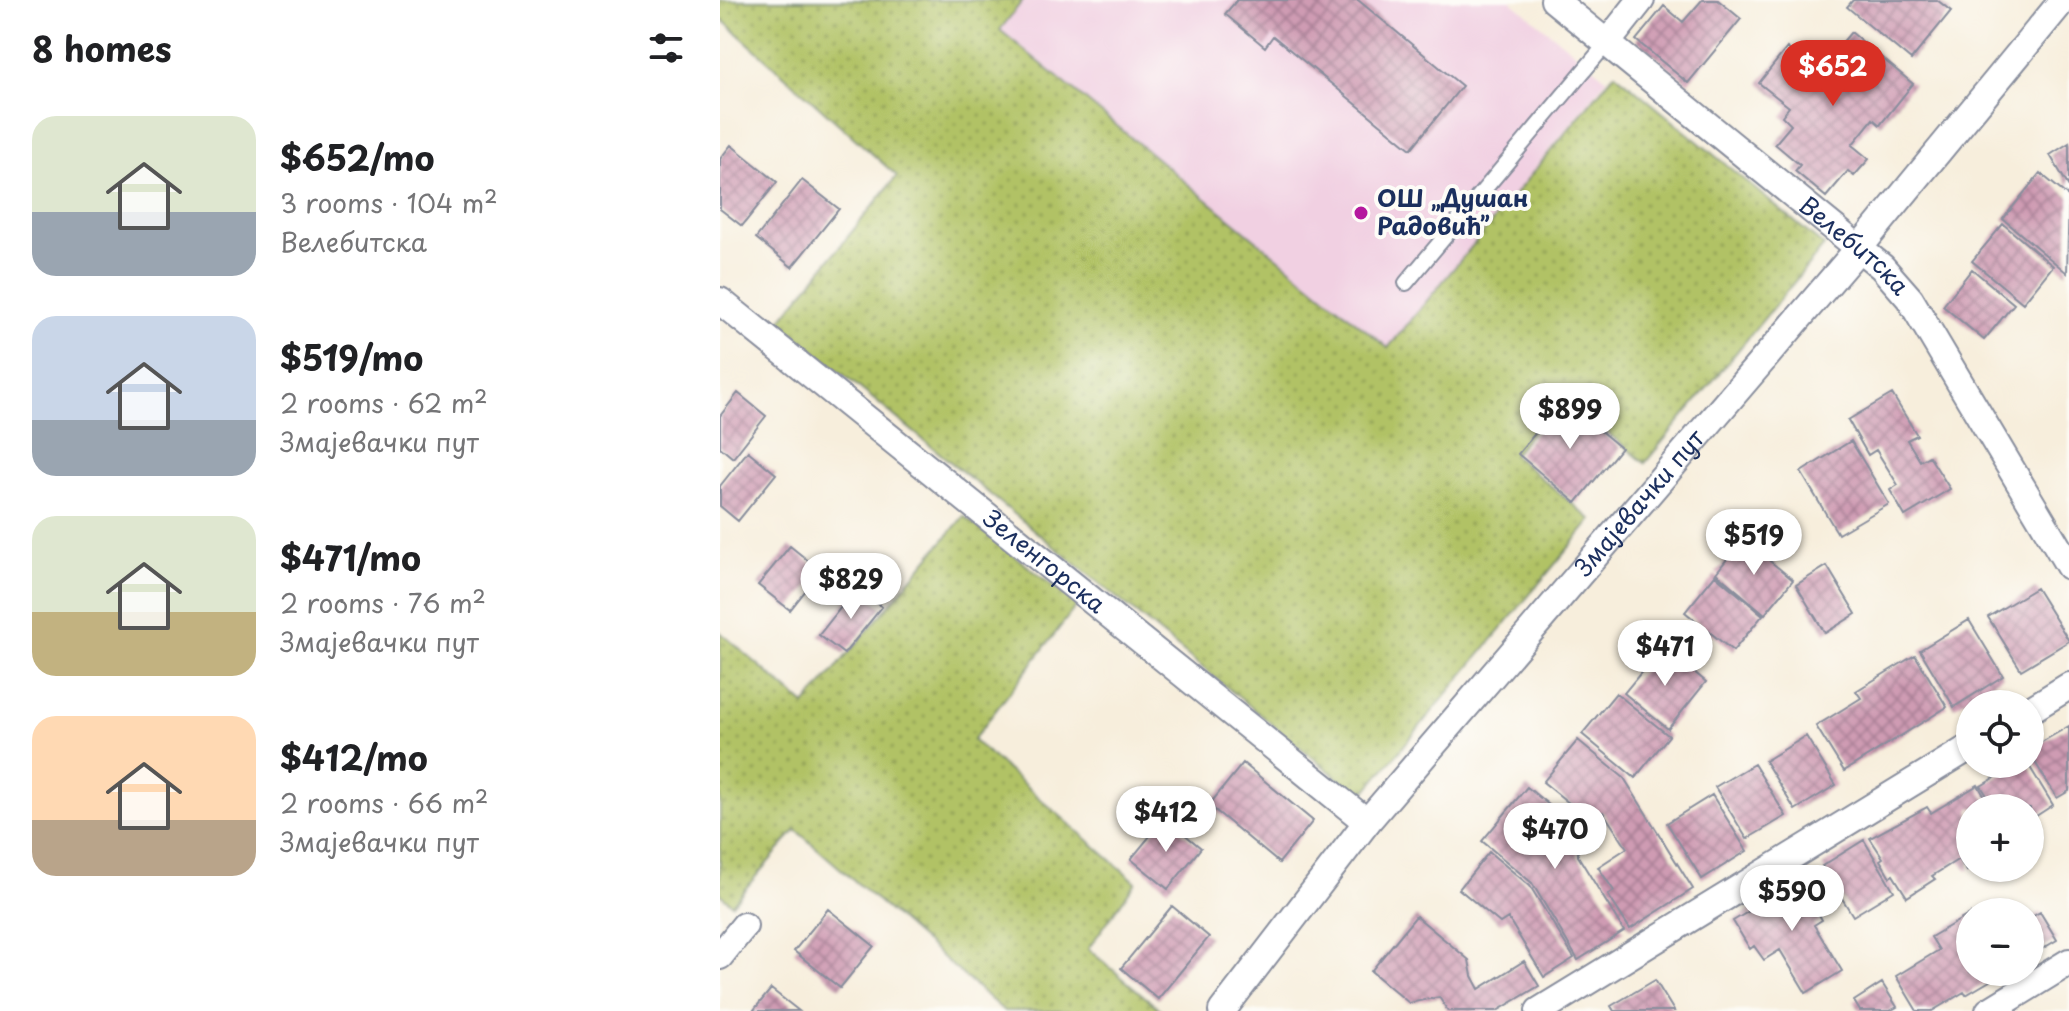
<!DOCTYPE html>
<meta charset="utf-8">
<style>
body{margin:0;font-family:"Playpen Sans",sans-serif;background:#f6f6f6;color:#202124;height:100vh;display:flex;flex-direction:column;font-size:30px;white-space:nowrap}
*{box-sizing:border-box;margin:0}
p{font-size:26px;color:#757577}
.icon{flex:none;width:44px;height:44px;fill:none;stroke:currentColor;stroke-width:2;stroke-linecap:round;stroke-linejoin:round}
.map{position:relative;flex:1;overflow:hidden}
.panel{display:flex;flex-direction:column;background:#fff;width:720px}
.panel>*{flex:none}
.buttons{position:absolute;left:1236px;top:690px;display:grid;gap:16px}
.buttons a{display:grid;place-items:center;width:88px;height:88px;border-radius:50%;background:#fff;box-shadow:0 2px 6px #0004;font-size:40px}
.price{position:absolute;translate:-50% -68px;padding:0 18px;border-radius:28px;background:#fff;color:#222;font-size:26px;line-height:52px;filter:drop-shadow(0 2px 4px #0008)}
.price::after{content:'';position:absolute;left:50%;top:48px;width:24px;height:18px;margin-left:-12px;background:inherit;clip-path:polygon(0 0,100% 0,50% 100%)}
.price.current{background:#d93025;color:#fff}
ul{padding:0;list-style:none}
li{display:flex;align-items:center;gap:24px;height:200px;padding:0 32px}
li span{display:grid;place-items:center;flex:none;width:224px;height:160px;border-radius:24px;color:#555}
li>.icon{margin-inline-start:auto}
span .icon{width:96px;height:96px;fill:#fffc;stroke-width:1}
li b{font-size:34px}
h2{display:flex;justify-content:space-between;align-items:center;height:96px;padding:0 32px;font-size:34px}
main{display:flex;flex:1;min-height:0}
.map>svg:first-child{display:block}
.built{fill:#f1d0e2}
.grass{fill:url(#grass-dots);stroke:#667862;stroke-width:2}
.building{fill:url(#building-cross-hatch)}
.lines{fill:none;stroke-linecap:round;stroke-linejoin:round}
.service-casing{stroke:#898e9d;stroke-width:18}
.minor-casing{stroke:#898e9d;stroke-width:30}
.service{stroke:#fff;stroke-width:14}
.minor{stroke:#fff;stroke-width:26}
.poi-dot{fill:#b5179e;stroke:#fdfcf7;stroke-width:3}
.labels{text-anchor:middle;stroke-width:8;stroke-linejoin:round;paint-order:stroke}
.poi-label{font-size:24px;font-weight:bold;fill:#1b2f5e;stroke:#fdfcf7;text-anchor:start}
.street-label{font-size:24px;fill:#1b2f5e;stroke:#fdfcf7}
</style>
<main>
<section class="panel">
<h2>8 homes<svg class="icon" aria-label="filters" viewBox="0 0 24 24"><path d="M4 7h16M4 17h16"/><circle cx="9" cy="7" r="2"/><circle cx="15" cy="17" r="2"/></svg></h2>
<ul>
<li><span style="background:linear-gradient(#dfe7d0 60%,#9aa5b1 0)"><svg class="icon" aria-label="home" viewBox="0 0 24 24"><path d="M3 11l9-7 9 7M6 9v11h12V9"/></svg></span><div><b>$652/mo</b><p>3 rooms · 104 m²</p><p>Велебитска</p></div></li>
<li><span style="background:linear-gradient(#c9d6e8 65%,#9aa5b1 0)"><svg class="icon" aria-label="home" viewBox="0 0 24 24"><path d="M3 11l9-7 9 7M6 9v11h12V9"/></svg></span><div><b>$519/mo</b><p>2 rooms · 62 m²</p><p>Змајевачки пут</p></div></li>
<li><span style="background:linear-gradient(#dfe7d0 60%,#c2b280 0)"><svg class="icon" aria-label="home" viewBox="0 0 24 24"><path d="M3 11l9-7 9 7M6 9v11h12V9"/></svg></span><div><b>$471/mo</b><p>2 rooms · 76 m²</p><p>Змајевачки пут</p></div></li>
<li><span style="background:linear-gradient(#ffd9b3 65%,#b9a48a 0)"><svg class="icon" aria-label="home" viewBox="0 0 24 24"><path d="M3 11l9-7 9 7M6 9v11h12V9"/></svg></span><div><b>$412/mo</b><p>2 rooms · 66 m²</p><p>Змајевачки пут</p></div></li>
</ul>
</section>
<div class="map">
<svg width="1349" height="1011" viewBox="0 0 1349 1011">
<defs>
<pattern id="grass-dots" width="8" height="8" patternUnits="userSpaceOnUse" patternTransform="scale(2)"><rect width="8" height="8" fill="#b1c265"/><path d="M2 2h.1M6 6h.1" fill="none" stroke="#8f9e56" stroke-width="1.8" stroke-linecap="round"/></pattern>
<pattern id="building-cross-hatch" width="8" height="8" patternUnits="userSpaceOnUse" patternTransform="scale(2)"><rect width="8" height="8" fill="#cf9bb3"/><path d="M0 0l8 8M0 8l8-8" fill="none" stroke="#a77f95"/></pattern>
</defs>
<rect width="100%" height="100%" fill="#fdfcf7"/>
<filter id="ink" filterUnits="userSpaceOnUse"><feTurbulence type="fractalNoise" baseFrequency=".0125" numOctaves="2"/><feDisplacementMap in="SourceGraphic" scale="16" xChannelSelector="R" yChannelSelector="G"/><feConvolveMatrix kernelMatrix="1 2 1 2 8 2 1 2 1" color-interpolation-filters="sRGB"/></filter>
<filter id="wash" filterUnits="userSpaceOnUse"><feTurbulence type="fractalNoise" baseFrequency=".006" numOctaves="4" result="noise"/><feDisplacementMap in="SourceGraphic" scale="32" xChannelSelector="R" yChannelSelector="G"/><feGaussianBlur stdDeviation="1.8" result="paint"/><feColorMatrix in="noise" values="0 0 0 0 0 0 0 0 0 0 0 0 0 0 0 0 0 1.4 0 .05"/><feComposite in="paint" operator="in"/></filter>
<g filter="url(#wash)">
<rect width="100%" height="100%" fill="#f7eedc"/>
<path class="built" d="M304,0H790L887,79L669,348L280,29Z"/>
<path class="grass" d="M0,0H303L280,30L668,348L895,73L1104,246L925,463L842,396L793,455L872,520L641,797L59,322L177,176L0,18Z
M244,516L357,605L253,740L416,882L368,949L442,1011H284L76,830L12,904L0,894V632L85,705Z"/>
<g id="blocks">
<path class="building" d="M517,0H638L742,86L691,149L553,36L545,47L505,14Z
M982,0H998L1021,19L968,83L916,40L944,6L963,22Z
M1133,0H1217L1231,11L1191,60L1127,7Z
M1131,32L1193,84L1160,125L1153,119L1132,145L1149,159L1134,176L1128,171L1106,197L1075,171L1080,165L1055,144L1071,125L1062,116L1069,107L1039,83L1067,48L1097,73Z
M1349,143V187L1330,155Z
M11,145L57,182L22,226L0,209V159Z
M1320,173L1349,197L1347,273L1283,219Z
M82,180L119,209L72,267L36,238Z
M1283,224L1333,266L1303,303L1252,261Z
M1252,269L1294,304L1264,340L1223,306Z
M18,393L46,416L13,458L0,447V416Z
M1172,394L1197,435L1187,440L1200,461L1209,456L1230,489L1185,516L1170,490L1178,485L1156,450L1148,455L1128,420Z
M843,400L901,448L856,503L798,454Z
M1131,441L1169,504L1118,534L1081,472Z
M28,451L56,474L18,521L0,506V486Z
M1023,539L1073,580L1045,614L996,573Z
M70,546L101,571L70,610L38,585Z
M1107,566L1136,614L1105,633L1076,585Z
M995,575L1043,615L1013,651L965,612Z
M137,587L162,607L124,654L99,635Z
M1316,588L1349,641L1301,670L1268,617Z
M1249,620L1283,676L1234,707L1200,650Z
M943,646L986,682L948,729L904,693Z
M1195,655L1227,707L1124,771L1096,726L1141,698L1136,691Z
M896,693L949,736L915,778L862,734Z
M1349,726V791L1337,798L1310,754V749Z
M1086,736L1116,785L1075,810L1045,761Z
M858,740L904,778L973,889L910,929L888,895L894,891L878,867L907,848L883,812L870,820L823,782Z
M523,763L593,821L559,863L489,805Z
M1034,764L1066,816L1027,839L995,787Z
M1298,764H1308L1333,805L1310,820V808H1275L1261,786Z
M1258,785L1271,808H1250V869L1247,871L1239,859L1212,876L1215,879L1187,897L1173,875L1170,877L1160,860L1163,858L1150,838L1207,807L1211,813Z
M807,787L857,828L858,856L904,931L858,960L812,883L762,841Z
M992,795L1027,851L982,879L947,823Z
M445,818L481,848L448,889L411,859Z
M1144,840L1174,891L1133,916L1102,866Z
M769,852L810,886L854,958L824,977L788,918L780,923L739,889Z
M1088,875L1107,905L1097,911L1102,920L1094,925L1122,971L1086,993L1060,950L1044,960L1034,946L1030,949L1013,921Z
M452,906L489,937L438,999L401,968Z
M108,909L154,946L120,988L74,951Z
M1320,912L1337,940L1310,956V918Z
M1250,914V972H1285L1246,995L1244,992L1212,1011H1197L1176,976L1219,950L1211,937Z
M696,916L749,960L752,976L759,989L804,961L819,986L777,1011H728L719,997L689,1003L651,971Z
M935,980L954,1011H894L891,1006Z
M1162,983L1177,1007L1170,1011H1140L1134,1001Z
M51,989L79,1011H33Z"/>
</g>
</g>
<g filter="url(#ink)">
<use href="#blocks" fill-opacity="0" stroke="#898e9d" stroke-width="2"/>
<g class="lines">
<defs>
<path id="service" d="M686,283L887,43"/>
<g id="minor">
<path id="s1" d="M834,0L1162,267L1190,299L1349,566"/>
<path d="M887,43L921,0"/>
<path id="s2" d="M0,301L647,822"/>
<path d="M1310,710L1349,686"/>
<path d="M0,956L24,926"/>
<path id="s3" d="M502,1011L647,822L1139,248L1343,0"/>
<path d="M819,1011L1250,747"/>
<path d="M1269,1011L1349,962"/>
</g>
</defs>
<use href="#service" class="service-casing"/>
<use href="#minor" class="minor-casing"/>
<use href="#service" class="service"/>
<use href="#minor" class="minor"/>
</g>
</g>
<circle class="poi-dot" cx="641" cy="213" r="8"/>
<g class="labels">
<g class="poi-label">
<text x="657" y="207">ОШ „Душан<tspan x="657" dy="28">Радовић”</tspan></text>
</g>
<g class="street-label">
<text dy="8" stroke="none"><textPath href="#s1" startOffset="388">Велебитска</textPath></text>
<text dy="8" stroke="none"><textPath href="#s3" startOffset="658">Змајевачки пут</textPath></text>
<text dy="8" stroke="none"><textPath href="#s2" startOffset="416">Зеленгорска</textPath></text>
</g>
</g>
</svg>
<div class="buttons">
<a><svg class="icon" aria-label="locate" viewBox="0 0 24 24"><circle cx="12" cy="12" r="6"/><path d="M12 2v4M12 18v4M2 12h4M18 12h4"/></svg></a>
<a>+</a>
<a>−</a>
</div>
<b class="price current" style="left:1113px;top:108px">$652</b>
<b class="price" style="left:850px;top:451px">$899</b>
<b class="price" style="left:1034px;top:577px">$519</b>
<b class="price" style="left:131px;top:621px">$829</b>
<b class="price" style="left:945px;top:688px">$471</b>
<b class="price" style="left:446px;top:854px">$412</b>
<b class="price" style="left:835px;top:871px">$470</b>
<b class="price" style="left:1072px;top:933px">$590</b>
</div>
</main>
